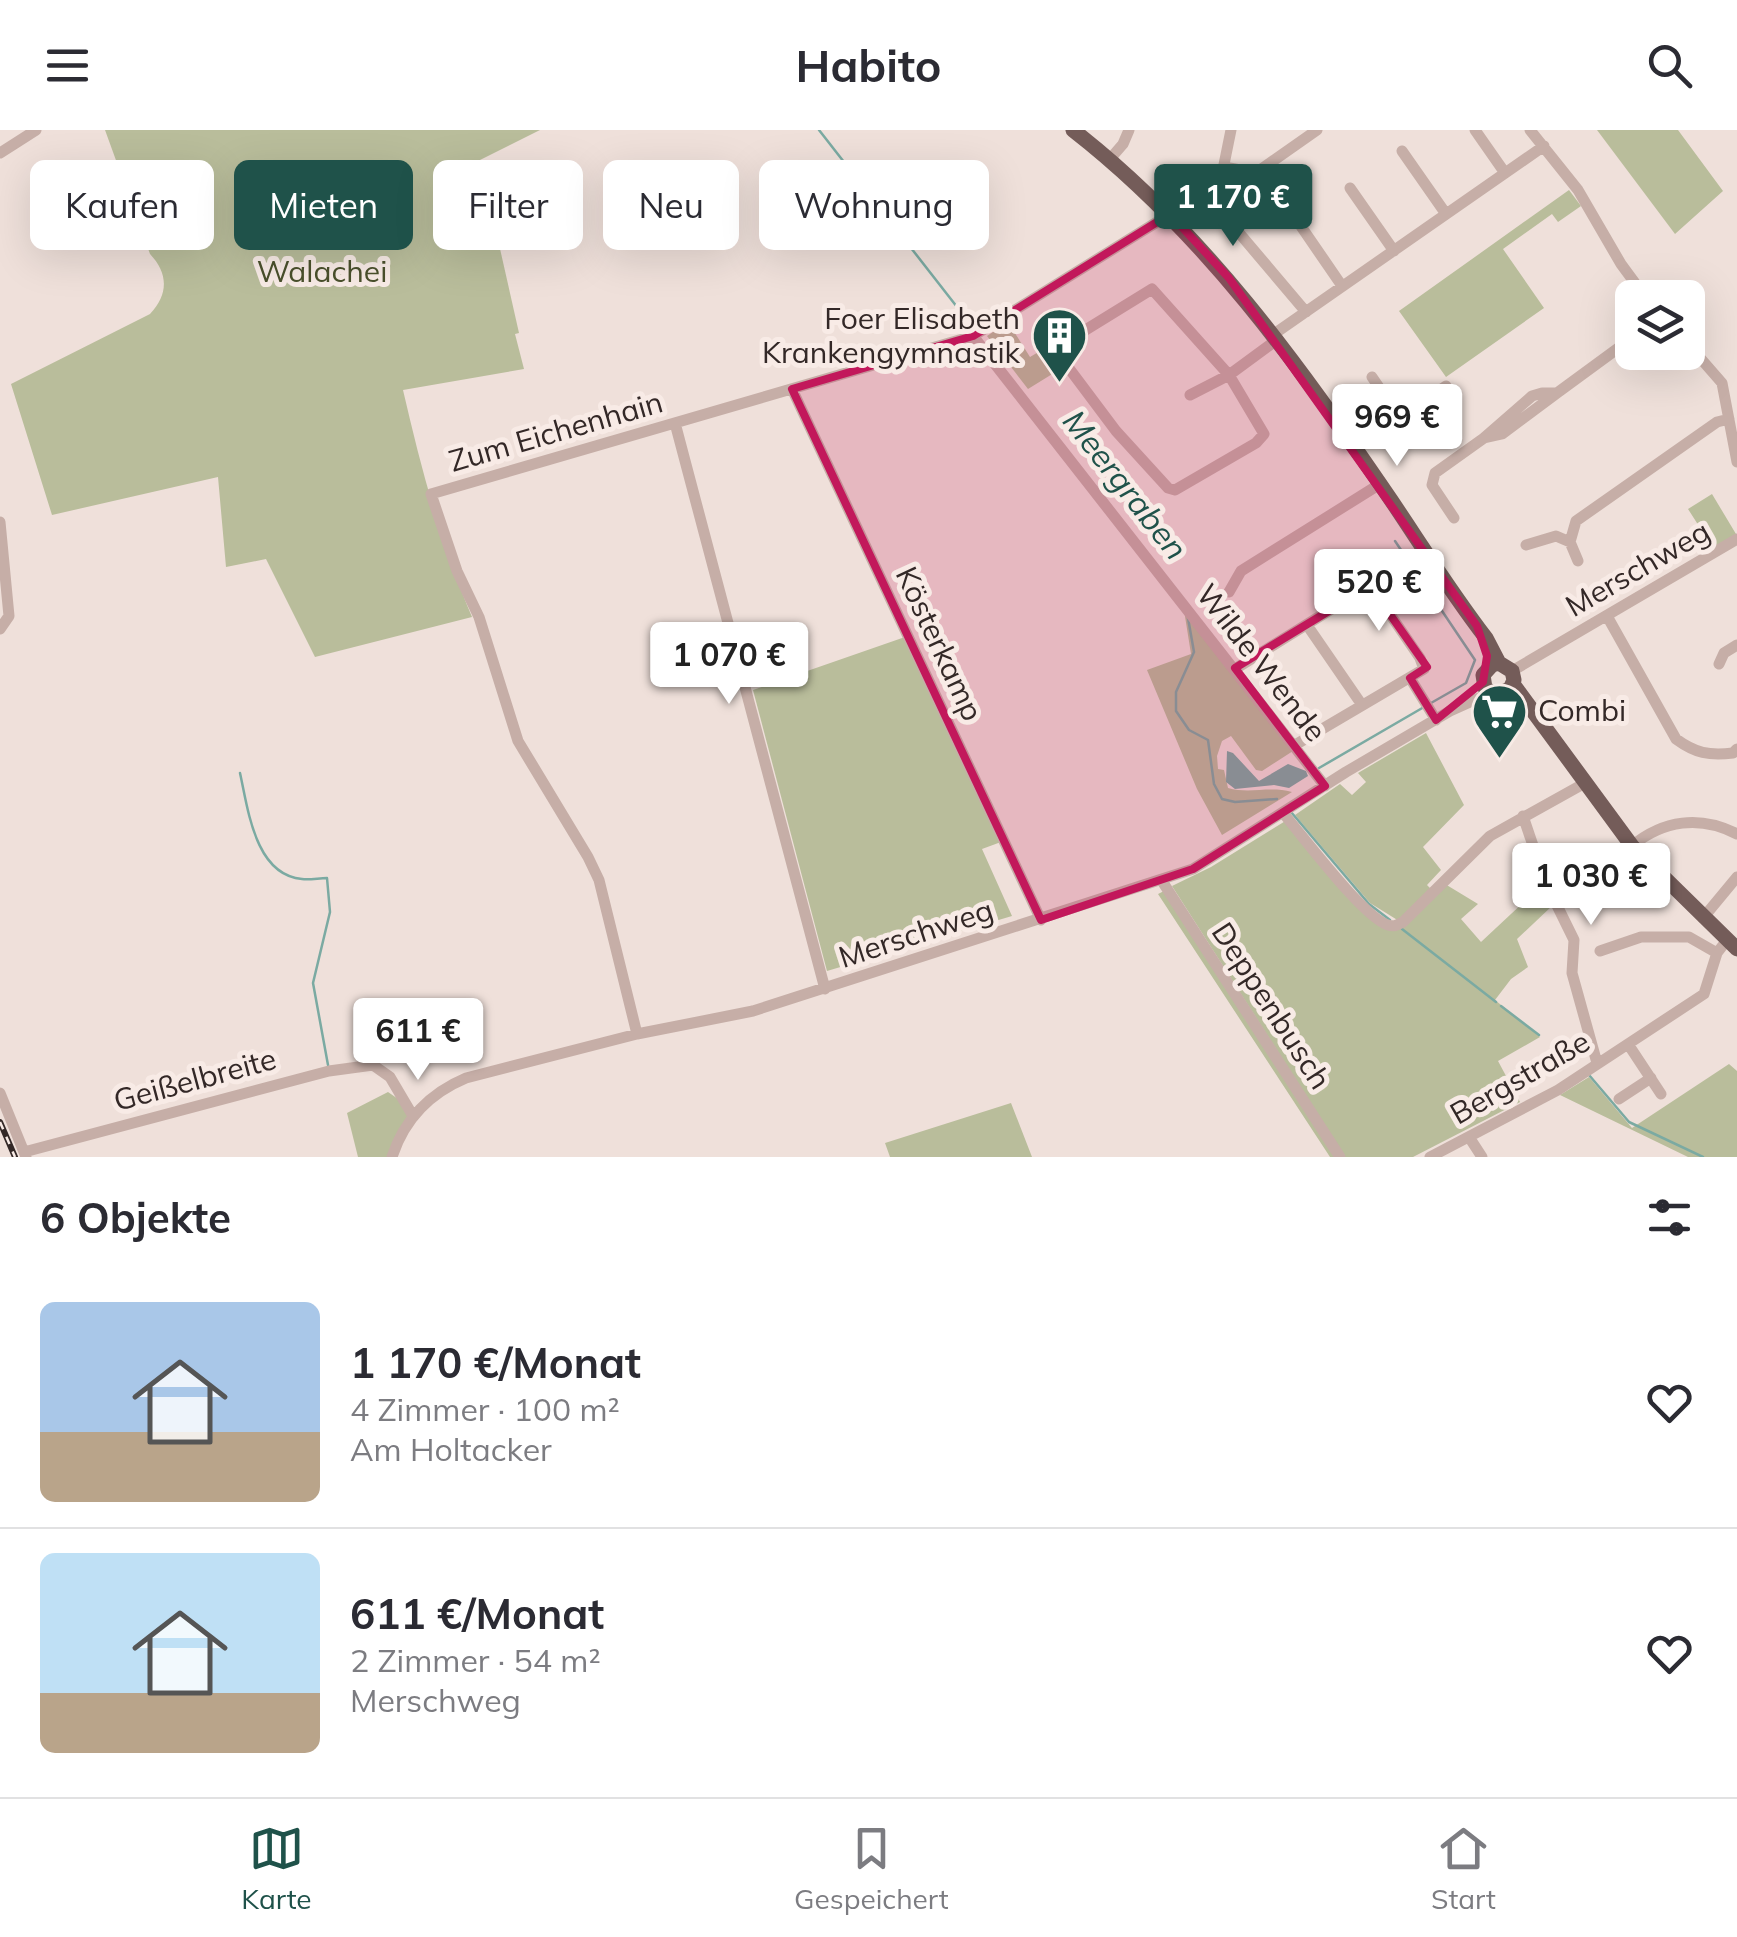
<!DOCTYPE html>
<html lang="de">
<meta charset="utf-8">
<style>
body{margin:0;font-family:Mulish,sans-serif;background:#f2f2f3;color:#2b2b33;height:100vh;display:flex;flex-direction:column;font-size:38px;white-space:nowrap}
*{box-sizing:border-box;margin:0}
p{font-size:32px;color:#7c7c81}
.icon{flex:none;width:55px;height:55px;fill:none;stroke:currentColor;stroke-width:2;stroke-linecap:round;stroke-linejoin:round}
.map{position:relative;height:1027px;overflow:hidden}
.details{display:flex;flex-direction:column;background:#fff;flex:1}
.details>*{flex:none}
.banner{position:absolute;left:30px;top:30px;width:1000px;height:90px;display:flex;gap:20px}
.buttons{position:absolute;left:1615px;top:150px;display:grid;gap:20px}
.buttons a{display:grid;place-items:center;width:90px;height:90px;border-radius:15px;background:#fff;box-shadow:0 10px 40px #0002;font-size:50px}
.price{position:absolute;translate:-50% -85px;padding:0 22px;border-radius:10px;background:#fff;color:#222;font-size:32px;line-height:65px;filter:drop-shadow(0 2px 5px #0008)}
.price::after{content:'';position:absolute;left:50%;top:60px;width:30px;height:22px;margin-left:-15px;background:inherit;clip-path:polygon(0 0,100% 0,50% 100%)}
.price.selected{background:#1f524a;color:#fff}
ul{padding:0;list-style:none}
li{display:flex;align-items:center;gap:30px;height:250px;padding:0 40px}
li+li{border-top:2px solid #e1e1e2}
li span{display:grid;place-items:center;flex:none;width:280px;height:200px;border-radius:15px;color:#555}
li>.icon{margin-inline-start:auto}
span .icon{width:120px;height:120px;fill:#fffc;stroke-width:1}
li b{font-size:42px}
h2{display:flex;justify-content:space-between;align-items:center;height:120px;padding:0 40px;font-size:42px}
.chip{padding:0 35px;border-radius:15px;background:#fff;box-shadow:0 10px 40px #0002;font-size:35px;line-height:90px}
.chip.selected{background:#1f524a;color:#fff}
header{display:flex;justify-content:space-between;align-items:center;height:130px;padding:0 40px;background:#fff;font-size:45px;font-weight:700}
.tab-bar{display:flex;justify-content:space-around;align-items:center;height:140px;border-top:2px solid #e1e1e2;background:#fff;font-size:28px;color:#7c7c81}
.tab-bar a{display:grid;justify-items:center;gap:5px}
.tab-bar .selected{color:#1f524a}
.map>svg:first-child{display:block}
.green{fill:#b9bd9b}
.water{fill:#7baaa2}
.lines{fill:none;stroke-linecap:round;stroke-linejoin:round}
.stream{stroke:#7baaa2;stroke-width:2.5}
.minor{stroke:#c6aea7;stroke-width:11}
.major{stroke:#745c59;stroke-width:15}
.rail-casing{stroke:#332827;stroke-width:6}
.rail{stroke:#f8ebe6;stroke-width:2.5;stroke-dasharray:8;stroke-linecap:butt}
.marked{fill:#c2185b;fill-opacity:0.2;stroke:#c2185b;stroke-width:8;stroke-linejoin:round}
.labels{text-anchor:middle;stroke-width:10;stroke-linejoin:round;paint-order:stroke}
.park-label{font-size:30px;fill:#4a502c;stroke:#f8ebe6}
.poi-label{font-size:30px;fill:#332827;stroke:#f8ebe6;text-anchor:end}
.street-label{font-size:30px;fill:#332827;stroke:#f8ebe6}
.water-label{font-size:32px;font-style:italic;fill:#1f524a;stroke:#f8ebe6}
</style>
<header><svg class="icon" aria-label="menu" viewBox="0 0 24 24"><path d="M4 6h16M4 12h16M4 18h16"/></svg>Habito<svg class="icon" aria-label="search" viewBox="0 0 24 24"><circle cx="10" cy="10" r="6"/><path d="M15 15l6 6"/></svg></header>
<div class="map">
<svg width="1737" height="1027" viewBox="0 0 1737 1027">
<rect width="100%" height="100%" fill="#efe0da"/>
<path class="green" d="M105,0H540L480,30L519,203L515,204L524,239L403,260C421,338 441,414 472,487L315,527L266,429L226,437L218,347L52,385L11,254L150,184C169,164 168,143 150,124Z
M1597,0H1678L1723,61L1675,104Z
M1569,60L1581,76L1558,92L1552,84L1503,119L1544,178L1446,247L1399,181Z
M1008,192L1030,227L1047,217L1062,238L1028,259L987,206Z
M1712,364L1736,404L1713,418L1688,379Z
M1184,480L1293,621L1262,641L1256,640L1231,606L1222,611L1217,626L1218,639L1224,640L1228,658C1249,664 1270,656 1292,662L1222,705L1197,659L1147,540L1191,524Z
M905,507L1001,712L982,719L1012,786L827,841L753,560Z
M1426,603L1464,675L1423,717L1441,740L1427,755L1432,760L1399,791L1370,773L1295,685L1340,654L1352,665L1366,652L1358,643Z
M1287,690L1386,798L1445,754L1478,774L1461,789L1481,812L1542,755L1552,776L1517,809L1528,837L1511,849L1495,870L1540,907L1498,931L1520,972L1413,1027H1345L1172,756L1211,737Z
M1164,761L1336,1027H1330L1158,764Z
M1729,934L1737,941V1027H1688L1560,965L1589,947L1632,998Z
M388,962L401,971L409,985L388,1027H358L347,983Z
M1011,973L1032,1027H890L885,1013Z"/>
<path class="water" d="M1227,621L1233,623L1259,651L1288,634L1306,641L1308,646L1289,658L1274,655L1235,659L1226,652Z"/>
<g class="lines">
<path class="stream" d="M819,0L975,200
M1395,411L1475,530L1466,553L1431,573
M1188,488L1194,522L1176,562V581L1189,600L1208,610L1214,654L1222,669L1235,672L1277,669
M1319,638L1424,577
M240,643C248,679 255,745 302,749C310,750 319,748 327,748L330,782L313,853L328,935
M1291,682L1369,774L1390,790
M1402,799L1496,872
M1501,876L1539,905
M1589,945L1629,992L1703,1027"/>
<path class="minor" d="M1475,0L1505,43
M1530,0L1578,60L1621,134L1646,168
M1402,21L1446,84
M0,23L36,0
M1110,29L1123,14L1129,0
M1224,37L1251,42L1260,40L1317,0
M1350,58L1394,121
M1296,89L1342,156
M1179,93L1218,64L1231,0
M1240,104L1306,182
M1152,159L1229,245L1264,304L1256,313L1175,360L1168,358L1116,301L1065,233L1062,217L1066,212Z
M1274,204L1544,16
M973,206L1325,656
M1688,214L1722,253L1737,332
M1372,247L1400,288
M792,259L1041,790
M1542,263H1557L1502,304L1484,308L1532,266Z
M1557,263L1632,208
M1190,265L1229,245L1278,209
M675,293L825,859
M1356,319L1446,256
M1454,388L1432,355L1435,343L1484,308
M0,392L9,486L0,499
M1526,415L1556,406L1570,412
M1578,431L1570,412L1576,391L1717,292L1729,289
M1229,462L1241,441L1380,354
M1607,486L1676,609C1695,623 1709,626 1733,623L1737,619
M1307,495L1362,575
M1719,534L1724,523L1737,515
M1235,539L1367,457L1372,458L1420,528L1424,539L1295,615
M1512,541L1737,409
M1410,548L1436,590
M1283,683C1303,706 1363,787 1388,795C1395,797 1397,795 1403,792L1490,706L1585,653
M1523,686L1545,751L1574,810L1572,843L1597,933
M1632,716C1663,690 1700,685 1737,704
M1162,751L1340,1027
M1703,788L1737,747
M1600,821L1641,807H1689L1717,823
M637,904L599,750L588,727L518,611L479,487L457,441L431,364L973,206L1170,84
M1628,914L1661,964
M0,963L26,1027
M1619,969L1651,948
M1469,1007L1482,1027
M24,1022L329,941L373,935L390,947L413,986
M392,1027C404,990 430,963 466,948L637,904L753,881L1193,739L1346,642L1450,581L1490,563
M1430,1027L1558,960L1704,864L1717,823L1727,810"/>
<path class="major" d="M1073,0C1204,102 1298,234 1391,370C1422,416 1452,464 1486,508L1499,533L1512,541L1514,550L1510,559L1495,565L1485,558L1483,545L1492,535L1499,533
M1513,554L1632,716L1737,819"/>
<defs>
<path id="rail" d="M0,992L15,1027"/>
</defs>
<use href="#rail" class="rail-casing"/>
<use href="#rail" class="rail"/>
</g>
<path class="marked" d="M1170,84L1229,148L1477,496L1487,526L1483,552L1436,590L1410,548L1427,537L1370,456L1235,538L1325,656L1193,739L1041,790L792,259L973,206Z"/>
<defs>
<symbol id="building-pin" viewBox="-11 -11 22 30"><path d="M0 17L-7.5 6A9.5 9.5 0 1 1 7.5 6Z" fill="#1f524a" stroke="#f8ebe6"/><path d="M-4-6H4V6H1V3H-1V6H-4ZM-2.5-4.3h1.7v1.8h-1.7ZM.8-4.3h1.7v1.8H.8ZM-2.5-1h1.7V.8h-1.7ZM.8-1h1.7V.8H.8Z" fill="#fff"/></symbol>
<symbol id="supermarket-pin" viewBox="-11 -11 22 30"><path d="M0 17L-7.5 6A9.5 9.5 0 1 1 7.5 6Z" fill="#1f524a" stroke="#f8ebe6"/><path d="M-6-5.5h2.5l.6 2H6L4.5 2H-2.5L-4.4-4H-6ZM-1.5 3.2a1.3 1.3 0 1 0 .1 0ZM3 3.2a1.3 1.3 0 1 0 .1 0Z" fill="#fff"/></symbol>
</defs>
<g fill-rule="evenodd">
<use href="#building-pin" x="1028" y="174" width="63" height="86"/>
<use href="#supermarket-pin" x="1468" y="550" width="63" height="86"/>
</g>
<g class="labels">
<g class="park-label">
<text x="322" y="152">Walachei</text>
</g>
<g class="poi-label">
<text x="1020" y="199">Foer Elisabeth<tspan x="1020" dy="34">Krankengymnastik</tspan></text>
<text x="1538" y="591" text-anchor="start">Combi</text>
</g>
<g class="street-label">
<text transform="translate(556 302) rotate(-16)" y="10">Zum Eichenhain</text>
<text transform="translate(1638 439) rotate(-30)" y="10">Merschweg</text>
<text transform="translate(939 514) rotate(65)" y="10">Kösterkamp</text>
<text transform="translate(1261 533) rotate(52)" y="10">Wilde Wende</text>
<text transform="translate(916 804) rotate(-18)" y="10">Merschweg</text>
<text transform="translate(1271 876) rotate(57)" y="10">Deppenbusch</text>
<text transform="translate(1520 948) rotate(-30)" y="10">Bergstraße</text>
<text transform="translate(195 950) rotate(-15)" y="10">Geißelbreite</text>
</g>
<g class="water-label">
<text transform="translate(1125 355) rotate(52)" y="11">Meergraben</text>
</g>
</g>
</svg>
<div class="buttons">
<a><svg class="icon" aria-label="layers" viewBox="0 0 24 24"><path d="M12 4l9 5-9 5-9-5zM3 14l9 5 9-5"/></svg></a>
</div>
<b class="price selected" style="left:1233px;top:119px">1 170 €</b>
<b class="price" style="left:1397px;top:339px">969 €</b>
<b class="price" style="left:1379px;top:504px">520 €</b>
<b class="price" style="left:729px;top:577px">1 070 €</b>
<b class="price" style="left:1591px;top:798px">1 030 €</b>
<b class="price" style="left:418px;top:953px">611 €</b>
<div class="banner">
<a class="chip">Kaufen</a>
<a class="chip selected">Mieten</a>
<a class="chip">Filter</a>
<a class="chip">Neu</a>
<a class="chip">Wohnung</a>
</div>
</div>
<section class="details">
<h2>6 Objekte<svg class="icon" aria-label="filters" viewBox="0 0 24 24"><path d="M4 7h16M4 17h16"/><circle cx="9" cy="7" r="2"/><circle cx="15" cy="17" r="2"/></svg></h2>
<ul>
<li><span style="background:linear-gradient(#a9c7e8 65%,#b9a48a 0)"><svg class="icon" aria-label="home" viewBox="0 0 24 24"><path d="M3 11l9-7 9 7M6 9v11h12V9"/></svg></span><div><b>1 170 €/Monat</b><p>4 Zimmer · 100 m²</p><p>Am Holtacker</p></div><svg class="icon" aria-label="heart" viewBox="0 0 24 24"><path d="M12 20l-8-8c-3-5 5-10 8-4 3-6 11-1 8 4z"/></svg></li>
<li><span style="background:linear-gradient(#bfe0f5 70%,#b9a48a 0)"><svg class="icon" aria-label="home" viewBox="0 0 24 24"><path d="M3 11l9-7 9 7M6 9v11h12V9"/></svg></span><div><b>611 €/Monat</b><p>2 Zimmer · 54 m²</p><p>Merschweg</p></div><svg class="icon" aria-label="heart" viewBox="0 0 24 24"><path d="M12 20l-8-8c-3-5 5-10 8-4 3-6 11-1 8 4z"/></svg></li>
</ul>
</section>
<nav class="tab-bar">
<a class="selected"><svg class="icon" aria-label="map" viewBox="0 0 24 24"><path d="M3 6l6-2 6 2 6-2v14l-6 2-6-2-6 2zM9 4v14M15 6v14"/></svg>Karte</a>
<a><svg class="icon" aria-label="saved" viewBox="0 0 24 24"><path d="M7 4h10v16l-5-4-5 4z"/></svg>Gespeichert</a>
<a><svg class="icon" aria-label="home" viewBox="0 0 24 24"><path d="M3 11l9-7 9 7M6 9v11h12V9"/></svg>Start</a>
</nav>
